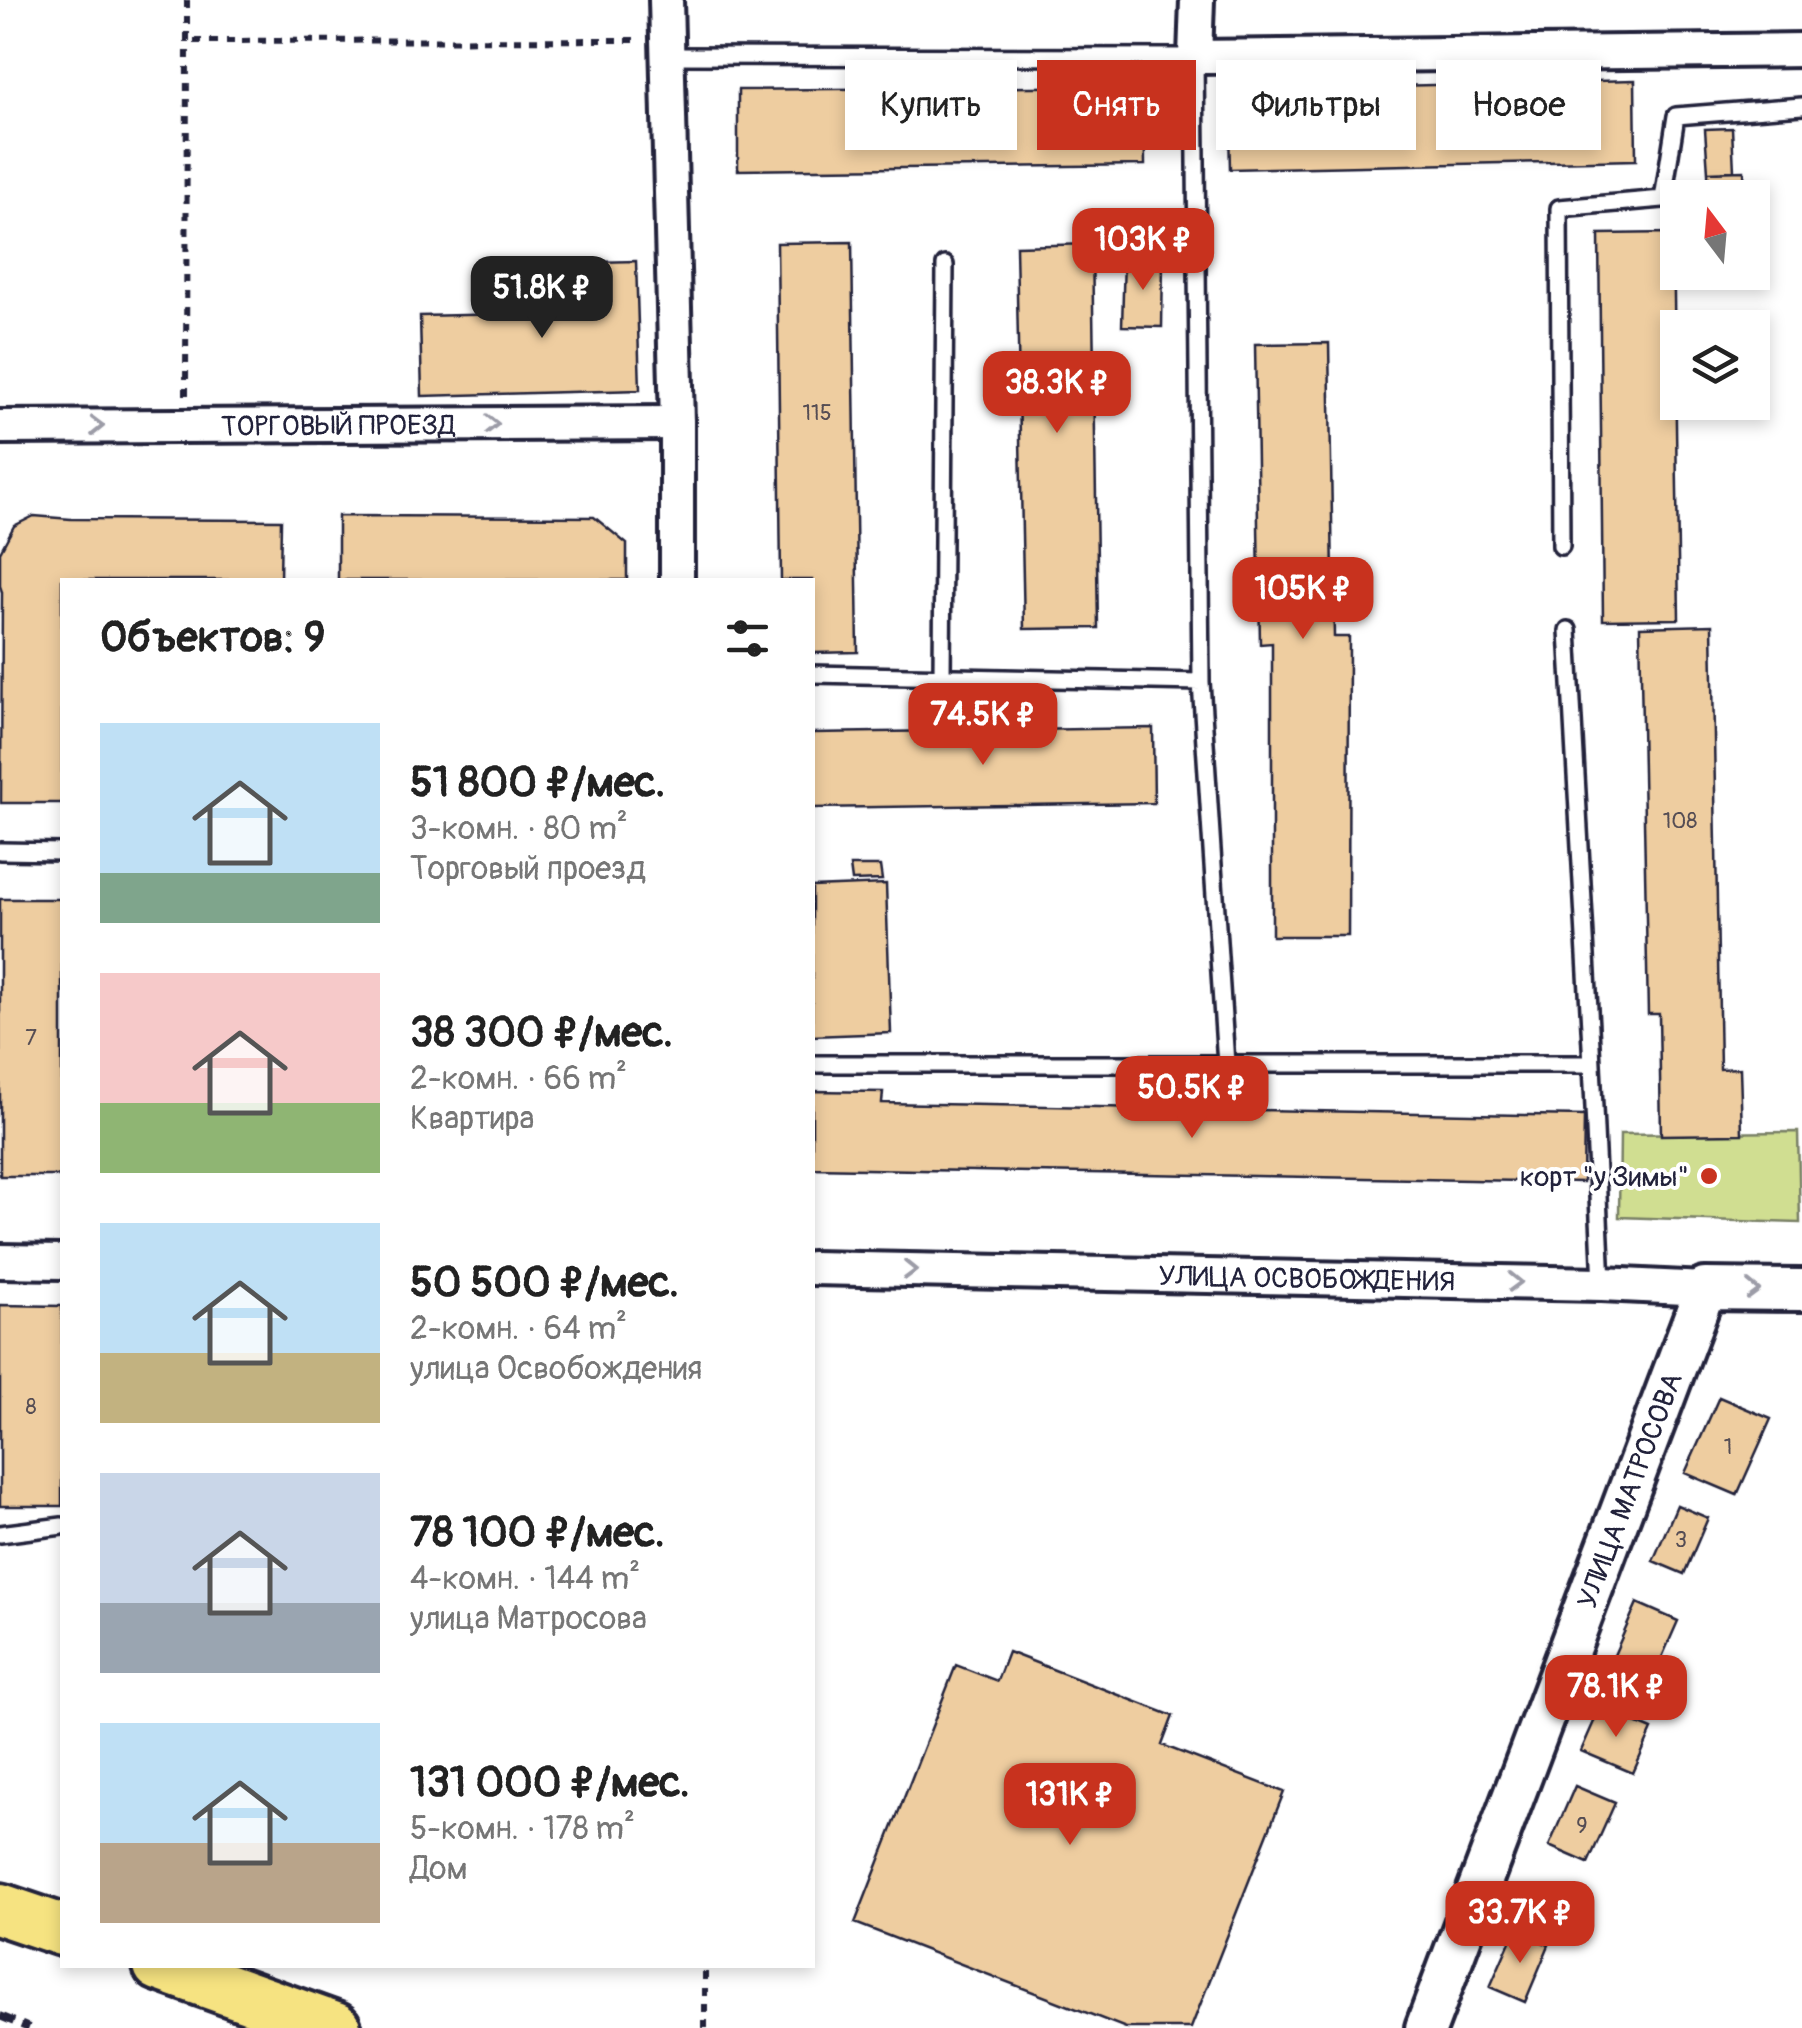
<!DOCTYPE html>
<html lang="ru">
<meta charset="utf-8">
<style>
body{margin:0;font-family:Pangolin,sans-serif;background:#f2f2f2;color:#222;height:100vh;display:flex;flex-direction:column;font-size:38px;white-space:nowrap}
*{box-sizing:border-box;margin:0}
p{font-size:32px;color:#767676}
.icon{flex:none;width:55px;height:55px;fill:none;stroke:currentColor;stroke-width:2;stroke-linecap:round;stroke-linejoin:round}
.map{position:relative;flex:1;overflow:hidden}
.side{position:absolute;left:60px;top:578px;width:755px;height:1390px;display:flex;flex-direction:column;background:#fff;border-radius:0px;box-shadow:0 5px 15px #0003}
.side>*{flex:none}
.top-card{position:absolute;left:845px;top:60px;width:805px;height:90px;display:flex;gap:20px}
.needle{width:65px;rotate:344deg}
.tools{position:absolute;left:1660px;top:180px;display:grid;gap:20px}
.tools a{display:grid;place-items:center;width:110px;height:110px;border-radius:0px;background:#fff;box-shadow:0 5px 15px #0003;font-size:50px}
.price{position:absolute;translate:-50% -85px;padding:0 22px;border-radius:20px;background:#c8321e;color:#fff;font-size:32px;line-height:65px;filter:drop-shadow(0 2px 5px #0008)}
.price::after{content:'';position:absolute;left:50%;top:60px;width:30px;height:22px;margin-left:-15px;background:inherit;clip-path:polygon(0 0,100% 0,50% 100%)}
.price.current{background:#222;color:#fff}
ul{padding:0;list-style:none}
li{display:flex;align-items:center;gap:30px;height:250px;padding:0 40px}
li span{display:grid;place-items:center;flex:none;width:280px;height:200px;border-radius:0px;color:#555}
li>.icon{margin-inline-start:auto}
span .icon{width:120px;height:120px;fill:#fffc;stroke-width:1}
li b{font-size:42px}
h2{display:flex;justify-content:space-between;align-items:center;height:120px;padding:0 40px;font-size:42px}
.tag{padding:0 35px;border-radius:0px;background:#fff;box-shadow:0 5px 15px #0003;font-size:35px;line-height:90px}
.tag.current{background:#c8321e;color:#fff}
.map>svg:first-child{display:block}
.green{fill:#d0de91;stroke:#798066;stroke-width:2.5}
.building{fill:#eecda0;stroke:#22223b;stroke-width:2.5}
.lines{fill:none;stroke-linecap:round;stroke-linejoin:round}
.service-casing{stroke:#22223b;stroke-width:22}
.minor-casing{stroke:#22223b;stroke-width:40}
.tertiary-casing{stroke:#22223b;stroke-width:48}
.primary-casing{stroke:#22223b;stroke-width:58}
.path{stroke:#22223b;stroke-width:6;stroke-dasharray:8 8;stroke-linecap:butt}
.service{stroke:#fff;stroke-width:15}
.minor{stroke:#fff;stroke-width:32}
.tertiary{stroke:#fff;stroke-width:40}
.primary{stroke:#f6e381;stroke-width:50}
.rail{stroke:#22223b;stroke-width:8;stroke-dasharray:15 8;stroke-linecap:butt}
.oneway{stroke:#9c9ca7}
.poi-dot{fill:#c8321e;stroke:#fff;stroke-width:4}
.labels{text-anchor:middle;stroke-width:8;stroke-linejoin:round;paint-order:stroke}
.number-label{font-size:22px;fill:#554d54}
.street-label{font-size:28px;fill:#22223b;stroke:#fff}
.poi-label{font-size:28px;fill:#22223b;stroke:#fff;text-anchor:end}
</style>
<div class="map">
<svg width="1802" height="2028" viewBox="0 0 1802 2028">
<rect width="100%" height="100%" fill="#fff"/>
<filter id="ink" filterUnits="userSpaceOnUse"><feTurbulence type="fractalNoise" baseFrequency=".01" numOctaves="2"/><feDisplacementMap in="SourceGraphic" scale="20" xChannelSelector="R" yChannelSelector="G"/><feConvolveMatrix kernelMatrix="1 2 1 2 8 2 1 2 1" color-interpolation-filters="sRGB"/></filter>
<g filter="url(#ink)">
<path class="green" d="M1798,1132L1800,1223L1619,1217L1620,1134Z"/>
<path class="building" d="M1635,80L1636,160L1230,169L1228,90Z
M1144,86L1145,165L738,170V90Z
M1732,128L1734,171L1708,172L1705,129Z
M1744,171L1745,198H1709L1708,172Z
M1673,233L1679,619L1603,620L1599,234Z
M852,242L858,652L812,653V580H781L777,243Z
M1092,244L1098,628L1024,629L1016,246Z
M1124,259L1163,260L1162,327L1122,326Z
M636,261L640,390L422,396L420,316L557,313L556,263Z
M1329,343L1334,637H1349L1348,936H1272V643L1260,644L1255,344Z
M34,516L71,519L281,520L280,580H62V803H1L2,592L0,586V552L14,526Z
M338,516L594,517L627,544V580H338Z
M1712,625L1720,1069L1740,1068L1742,1134L1661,1135L1659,1014H1648L1640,627Z
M1153,728L1154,803L812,808V733Z
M850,866H880L882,880L852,881Z
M886,884L891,1033L812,1036V887Z
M0,899H62V1176H0Z
M812,1091L883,1092L882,1103L1584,1116L1583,1182L812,1168Z
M0,1305L62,1306V1506H0Z
M1719,1397L1771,1419L1737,1495L1685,1473Z
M1677,1505L1708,1518L1684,1574L1653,1561Z
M1637,1603L1678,1621L1652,1680L1611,1662Z
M1008,1652L1173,1716L1162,1745L1284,1792L1191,2028H1126L855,1923L956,1665L997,1681Z
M1600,1708L1652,1730L1633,1773L1581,1751Z
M1575,1786L1615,1803L1588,1863L1549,1846Z
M1515,1930L1549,1945L1525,2002L1490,1987Z"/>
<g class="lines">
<defs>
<path id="service" d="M668,56L1195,57L1201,682L1226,1064
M1561,546L1559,208L1663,199L1676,116L1802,106
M1568,630L1592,1064
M812,674L1201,682
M942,677L945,265
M0,851L62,852
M812,1064H1592L1602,1284
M0,1534L62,1526"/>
<g id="minor">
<path d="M666,0L677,423V580"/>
<path d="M1197,0L1195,57L1802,50"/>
<path id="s1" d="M0,427L677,423"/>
<path d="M0,1261L62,1262"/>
<path id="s2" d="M812,1268L1602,1284L1705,1289"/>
</g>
<g id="tertiary">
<path id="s3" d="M1426,2028L1705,1289L1802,1290"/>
</g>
<path id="primary" d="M0,1909L62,1930
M159,1965L335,2028"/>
</defs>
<use href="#service" class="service-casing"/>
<use href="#minor" class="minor-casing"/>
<use href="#tertiary" class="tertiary-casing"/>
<use href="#primary" class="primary-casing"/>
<path class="path" d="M187,0V41L634,40
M186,395L187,41
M705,2028V1965"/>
<use href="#service" class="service"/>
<use href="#minor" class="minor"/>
<use href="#tertiary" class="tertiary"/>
<use href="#primary" class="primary"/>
<path class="rail" d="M0,2016L29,2028"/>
</g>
<defs><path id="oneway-chevron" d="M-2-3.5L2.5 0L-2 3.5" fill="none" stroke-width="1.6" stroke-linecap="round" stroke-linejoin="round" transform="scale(2.5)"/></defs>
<g class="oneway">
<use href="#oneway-chevron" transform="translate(492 424)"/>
<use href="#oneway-chevron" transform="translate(97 426) rotate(-1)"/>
<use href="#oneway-chevron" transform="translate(910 1270) rotate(1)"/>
<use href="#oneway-chevron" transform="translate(1515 1282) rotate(1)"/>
<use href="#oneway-chevron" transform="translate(1753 1290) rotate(1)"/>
</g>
</g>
<circle class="poi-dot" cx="1709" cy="1176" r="10"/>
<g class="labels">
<g class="number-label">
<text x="817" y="420">115</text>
<text x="1680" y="828">108</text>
<text x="31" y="1045">7</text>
<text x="31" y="1414">8</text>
<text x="1728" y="1454">1</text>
<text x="1681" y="1547">3</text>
<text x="1582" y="1833">9</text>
</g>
<g class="street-label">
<text dy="10" stroke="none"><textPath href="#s1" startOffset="338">ТОРГОВЫЙ ПРОЕЗД</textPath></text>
<text dy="10" stroke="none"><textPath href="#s2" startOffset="495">УЛИЦА ОСВОБОЖДЕНИЯ</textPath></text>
<text dy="10" stroke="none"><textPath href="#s3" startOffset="575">УЛИЦА МАТРОСОВА</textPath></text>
</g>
<g class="poi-label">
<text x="1689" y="1186">корт "у Зимы"</text>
</g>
</g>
</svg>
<div class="tools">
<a><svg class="needle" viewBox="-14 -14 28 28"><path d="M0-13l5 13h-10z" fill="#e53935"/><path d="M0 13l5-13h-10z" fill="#767676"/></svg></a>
<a><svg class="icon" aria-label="layers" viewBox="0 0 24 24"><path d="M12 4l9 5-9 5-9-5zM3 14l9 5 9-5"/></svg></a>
</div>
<b class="price" style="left:1143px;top:293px">103K ₽</b>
<b class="price current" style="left:542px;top:341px">51.8K ₽</b>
<b class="price" style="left:1057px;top:436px">38.3K ₽</b>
<b class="price" style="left:1303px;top:642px">105K ₽</b>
<b class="price" style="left:983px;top:768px">74.5K ₽</b>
<b class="price" style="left:1192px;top:1141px">50.5K ₽</b>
<b class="price" style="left:1616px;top:1740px">78.1K ₽</b>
<b class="price" style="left:1070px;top:1848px">131K ₽</b>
<b class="price" style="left:1520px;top:1966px">33.7K ₽</b>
<div class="top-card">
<a class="tag">Купить</a>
<a class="tag current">Снять</a>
<a class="tag">Фильтры</a>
<a class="tag">Новое</a>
</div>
<section class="side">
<h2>Объектов: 9<svg class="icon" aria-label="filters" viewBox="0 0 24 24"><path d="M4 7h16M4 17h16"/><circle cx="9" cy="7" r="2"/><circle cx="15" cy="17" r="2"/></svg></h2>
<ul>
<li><span style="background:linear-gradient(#bfe0f5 75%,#7fa58c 0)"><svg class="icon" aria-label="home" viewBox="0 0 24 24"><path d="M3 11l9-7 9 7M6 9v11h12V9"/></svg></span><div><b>51 800 ₽/мес.</b><p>3-комн. · 80 m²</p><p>Торговый проезд</p></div></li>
<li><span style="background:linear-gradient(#f6c9c9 65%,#8fb573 0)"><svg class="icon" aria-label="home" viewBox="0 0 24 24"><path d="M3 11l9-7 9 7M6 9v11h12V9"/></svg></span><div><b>38 300 ₽/мес.</b><p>2-комн. · 66 m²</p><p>Квартира</p></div></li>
<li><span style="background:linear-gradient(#bfe0f5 65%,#c2b280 0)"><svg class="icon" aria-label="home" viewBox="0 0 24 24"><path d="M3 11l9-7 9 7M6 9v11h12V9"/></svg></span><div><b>50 500 ₽/мес.</b><p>2-комн. · 64 m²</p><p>улица Освобождения</p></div></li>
<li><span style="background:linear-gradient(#c9d6e8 65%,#9aa5b1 0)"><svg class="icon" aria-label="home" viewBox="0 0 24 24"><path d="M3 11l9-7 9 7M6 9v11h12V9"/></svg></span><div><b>78 100 ₽/мес.</b><p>4-комн. · 144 m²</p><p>улица Матросова</p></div></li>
<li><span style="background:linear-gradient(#bfe0f5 60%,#b9a48a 0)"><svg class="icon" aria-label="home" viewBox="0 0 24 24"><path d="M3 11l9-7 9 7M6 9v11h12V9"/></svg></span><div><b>131 000 ₽/мес.</b><p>5-комн. · 178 m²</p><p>Дом</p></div></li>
</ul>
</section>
</div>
